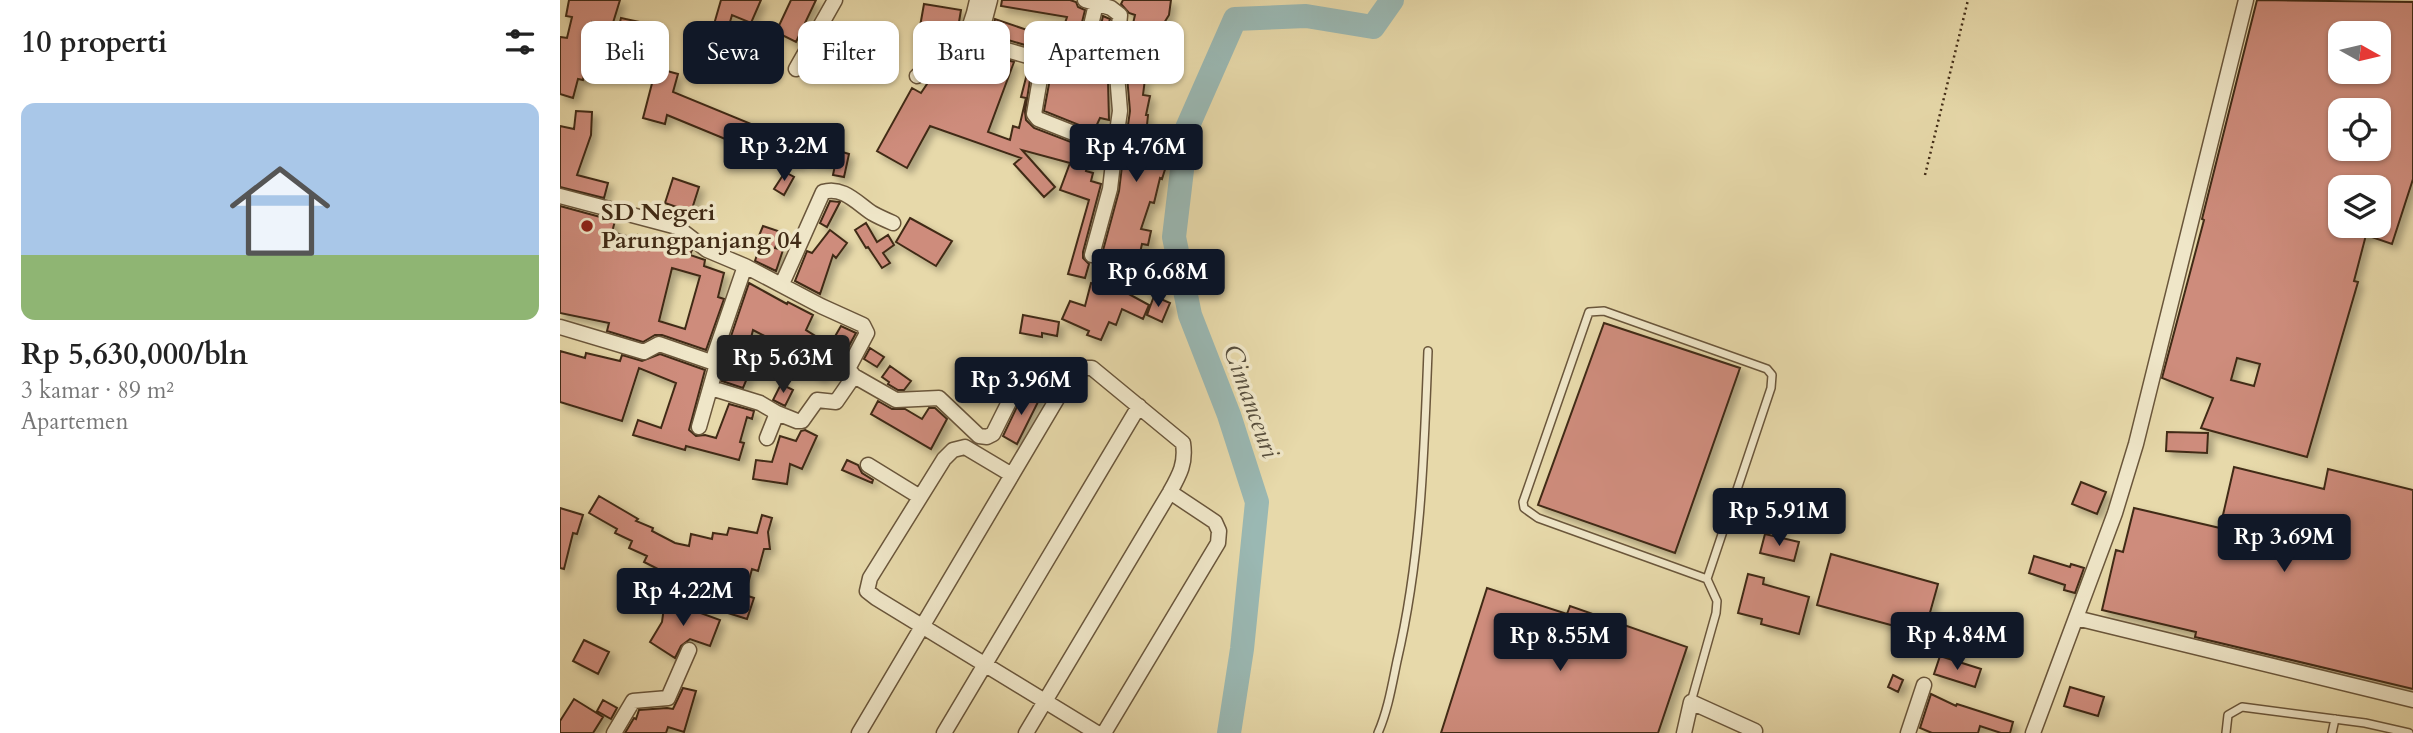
<!DOCTYPE html>
<html lang="id">
<meta charset="utf-8">
<style>
body{margin:0;font-family:Cardo,serif;background:#f6f6f6;color:#222;height:100vh;display:flex;flex-direction:column;font-size:26px;white-space:nowrap}
*{box-sizing:border-box;margin:0}
p{font-size:23px;color:#767676}
.icon{flex:none;width:38px;height:38px;fill:none;stroke:currentColor;stroke-width:2;stroke-linecap:round;stroke-linejoin:round}
.map{position:relative;flex:1;overflow:hidden}
.side{display:flex;flex-direction:column;background:#fff;width:560px}
.side>*{flex:none}
.banner{position:absolute;left:21px;top:21px;width:665px;height:63px;display:flex;gap:14px}
.needle{width:46px;rotate:98deg}
.tools{position:absolute;left:1768px;top:21px;display:grid;gap:14px}
.tools a{display:grid;place-items:center;width:63px;height:63px;border-radius:14px;background:#fff;box-shadow:0 2px 5px #0004;font-size:35px}
.price{position:absolute;translate:-50% -60px;padding:0 16px;border-radius:7px;background:#111827;color:#fff;font-size:23px;line-height:46px;filter:drop-shadow(0 2px 4px #0008)}
.price::after{content:'';position:absolute;left:50%;top:42px;width:21px;height:16px;margin-left:-10px;background:inherit;clip-path:polygon(0 0,100% 0,50% 100%)}
.price.selected{background:#222;color:#fff}
ul{padding:0;list-style:none}
li{display:grid;align-content:center;gap:14px;height:371px;padding:0 21px}
li+li{border-top:2px solid #e0e0e0}
li span{display:grid;place-items:center;height:217px;border-radius:14px;color:#555}
li>.icon{margin-inline-start:auto}
span .icon{width:126px;height:126px;fill:#fffc;stroke-width:1}
li b{font-size:30px}
h2{display:flex;justify-content:space-between;align-items:center;height:84px;padding:0 21px;font-size:30px}
.tag{padding:0 24px;border-radius:14px;background:#fff;box-shadow:0 2px 5px #0004;font-size:24px;line-height:63px}
.tag.selected{background:#111827;color:#fff}
main{display:flex;flex:1;min-height:0}
.map>svg:first-child{display:block}
.lines{fill:none;stroke-linecap:round;stroke-linejoin:round}
.river{stroke:#9ab8b3;stroke-width:24}
.building{fill:#ce8c7c;stroke:#412b16;stroke-width:2;fill-rule:evenodd;filter:url(#shadow)}
.service-casing{stroke:#6a563b;stroke-width:10}
.minor-casing{stroke:#6a563b;stroke-width:17}
.path{stroke:#412b16;stroke-width:2.5;stroke-dasharray:2 3.5;stroke-linecap:butt}
.service{stroke:#efe6c8;stroke-width:7}
.minor{stroke:#efe6c8;stroke-width:14}
.poi-dot{fill:#8f2418;stroke:#efe6c8;stroke-width:2.5}
.labels{text-anchor:middle;stroke-width:7;stroke-linejoin:round;paint-order:stroke}
.poi-label{font-size:24px;font-weight:bold;fill:#412b16;stroke:#efe6c8;text-anchor:start}
.water-label{font-size:26px;font-style:italic;fill:#574e3d;stroke:#efe6c8}
</style>
<main>
<section class="side">
<h2>10 properti<svg class="icon" aria-label="filters" viewBox="0 0 24 24"><path d="M4 7h16M4 17h16"/><circle cx="9" cy="7" r="2"/><circle cx="15" cy="17" r="2"/></svg></h2>
<ul>
<li><span style="background:linear-gradient(#a9c7e8 70%,#8fb573 0)"><svg class="icon" aria-label="home" viewBox="0 0 24 24"><path d="M3 11l9-7 9 7M6 9v11h12V9"/></svg></span><div><b>Rp 5,630,000/bln</b><p>3 kamar · 89 m²</p><p>Apartemen</p></div></li>
</ul>
</section>
<div class="map">
<svg width="1853" height="733" viewBox="0 0 1853 733">
<defs>
<filter id="shadow"><feDropShadow dx="5" dy="5" stdDeviation="3.5" flood-color="#0004"/></filter>
</defs>
<rect width="100%" height="100%" fill="#e7d9aa"/>
<filter id="stains"><feTurbulence type="fractalNoise" baseFrequency=".00286" numOctaves="4"/><feColorMatrix values="0 0 0 0 .2 0 0 0 0 .09 0 0 0 0 .02 0 0 0 .5 -.17"/></filter>
<radialGradient id="worn" r=".72"><stop offset=".6" stop-color="#630" stop-opacity="0"/><stop offset="1" stop-color="#630" stop-opacity=".3"/></radialGradient>
<g class="lines">
<path class="river" d="M669,733L682,649L697,502L669,415L630,315L614,237L627,128L675,19L746,16L813,27L832,0"/>
</g>
<path class="building" d="M9,0H60L52,26L32,22L28,43L54,51L49,68L27,62L23,80L18,79L13,98L0,94V37L7,38L12,17L6,16Z
M161,0H201L191,23L172,15L163,46L187,54L179,74L162,69L165,58L146,52Z
M231,0H256L236,42L216,32Z
M442,0H510L516,2L518,7L525,10L513,59L431,35L435,19L499,41L507,17L441,6Z
M563,0H611L609,15L601,28L610,33L604,45L595,40L589,61L566,54L575,15L569,13L561,4Z
M1697,0L1853,2V179L1832,244L1806,235L1794,281L1798,282L1747,457L1641,428L1653,398L1602,378L1644,220L1642,219ZM1780,33H1818V72H1780ZM1780,110H1818V149H1780ZM1780,187H1818V226H1780ZM1677,358L1700,364L1694,386L1671,380Z
M364,4L401,10L398,28L391,38L359,32Z
M543,16L550,19L544,38L548,39L547,54L535,51Z
M61,18L98,26L94,43L57,34Z
M423,53L454,62L428,132L450,140L453,126L459,128L466,98L461,97L469,66L472,67L465,112L466,120L474,128L532,150L526,171L533,173L531,181L541,184L523,252V258L529,264L525,278L508,274L529,200L500,190L510,163L462,150L495,187L484,197L454,164L461,158L370,126L347,168L317,151L352,88L361,93L371,78L382,70L398,80L408,57L420,62Z
M96,68L118,74L113,92L196,126L187,148L107,115L105,124L83,118Z
M491,73L510,78L521,77L548,82L549,120L540,118L534,131L484,111Z
M567,76L585,79L583,95L590,96L586,115H588L586,135L612,145L605,162L607,163L602,179L600,178L594,203L590,202L581,229L591,231L588,245L582,244L577,266L542,254L559,191L563,158L588,164L595,157V152L589,146L566,139L570,111Z
M16,111L32,112L31,135L17,175L48,183L44,198L0,187V126L14,129Z
M215,132L289,154L284,177L273,175L275,165L240,156L238,164L208,156Z
M225,172L234,177L224,195L214,189Z
M113,178L139,187L131,212L105,203Z
M270,201L280,202L267,227L260,223Z
M0,206L55,221L52,232L77,239L78,235L115,243L114,246L132,250L130,255L145,260L144,266L164,273L158,297L164,299L146,350L102,335H95L83,342L47,331L49,323L0,313ZM112,268L140,276L125,329L99,321Z
M350,218L392,241L376,266L336,242Z
M306,223L317,242L328,235L334,245L323,253L330,263L322,268L308,247L306,248L295,230Z
M203,226L221,232L215,248L223,250L216,271L195,261L202,239L198,238Z
M270,230L287,243L276,258L273,255L260,294L235,281L247,251L252,253Z
M189,283L227,304L228,302L253,315L246,330L270,345L281,326L296,333L280,362V373L278,375L267,368L261,378L248,369L253,361L193,330L190,342L182,340L179,353L166,351Z
M531,283L567,293L589,305L583,319L562,309L556,325L549,322L541,340L527,335L529,331L502,319L510,301L525,306Z
M594,296L610,303L602,322L587,315Z
M463,315L499,322L497,336L482,333V337L460,333Z
M1044,323L1180,368L1115,553L978,505Z
M310,348L324,357L317,367L304,359Z
M0,351L25,358L26,353L60,361L62,355L82,361L100,354L145,370L129,430L136,436L145,435L156,438L169,404L194,411L192,419L187,417L180,442L184,443L179,460L126,446L125,450L73,435L78,420L101,428L116,383L79,368L62,421L0,402Z
M330,366L351,381L344,390H338L328,384L329,382L322,377Z
M168,370L188,376L183,388L162,381L165,371Z
M221,384L233,390L225,406L213,400Z
M465,390L480,398L457,444L443,436Z
M318,401L332,409H345L362,419L369,408H375L387,419L371,449L311,414Z
M245,430L257,436L242,469L230,464L227,484L193,479L196,460L212,462L220,436L236,441L241,431Z
M1607,432L1648,433L1647,453L1606,451Z
M287,460L298,465L302,473L313,480L312,483L282,470Z
M1674,467L1764,489L1768,469L1853,490V689L1635,637L1636,632L1542,610L1556,550L1563,552L1574,508L1660,528Z
M1521,482L1546,492L1537,514L1512,504Z
M39,496L78,519L76,521L93,528L92,531L115,543L129,546L131,534L152,539L153,533L167,535L169,528L197,533L202,515L212,518L208,532L210,549H204L198,571L192,569L185,595L194,598L187,619L168,613L171,601L107,582L108,574L84,562L87,556L69,548L72,541L55,533L57,529L29,513Z
M0,508L23,515L17,534L13,533L4,569L0,568Z
M1205,534L1239,542L1234,561L1200,553Z
M1271,554L1378,584L1364,634L1257,605Z
M1474,556L1510,567L1511,564L1524,568L1515,593L1504,590L1505,585L1469,573Z
M1188,574L1204,578L1203,584L1249,597L1239,634L1201,624L1202,619L1178,613Z
M927,588L1007,614L1010,606L1127,647L1098,733H881Z
M105,600L160,620L150,646L130,639L121,646L115,658L90,642L102,622Z
M24,640L49,652L38,674L13,661Z
M1380,656L1421,669L1415,687L1374,674Z
M1333,675L1343,680L1338,692L1328,687Z
M1510,687L1544,697L1538,716L1504,706Z
M123,688L136,691L124,732L108,727L106,733H65L74,718L76,719L79,710L107,708L113,709Z
M1371,694L1396,706L1397,704L1453,722L1450,733H1441L1420,726L1418,733H1372L1360,728Z
M14,699L43,717L33,733H0V721Z
M43,700L57,708L51,719L37,711Z"/>
<g class="lines">
<defs>
<path id="service" d="M1131,702L1156,613L1157,601L1147,579L978,518L964,508L963,502L1029,312L1044,311L1207,369L1212,375L1211,388L1147,579
M818,733C828,710 832,685 837,661C861,558 864,456 868,351
M1666,733L1668,715L1682,707L1805,723L1849,733
M1772,733L1775,719"/>
<path id="minor" d="M430,0L420,38L422,43L513,69L519,68L523,59L536,4
M525,0L551,8L560,15L556,62L560,111L555,146L586,155
M483,61L474,114L478,119L531,140L555,146L550,189L532,255
M236,69L275,0
M357,76C393,49 408,47 417,0
M0,196L117,227L147,250L185,266L261,306L303,325L307,333L289,367V370L294,376L336,400L379,398L419,436L427,437L433,434L455,390
M222,284L263,192C283,186 297,203 312,213C319,217 326,220 333,223
M0,327L84,352L99,344L157,364L139,427
M152,362L185,266
M157,364L167,360L210,372
M151,388L200,403L217,413
M207,438L217,413L237,421H242L257,400L276,402L294,376
M308,465L360,497
M452,475L405,447L393,450L384,459L310,578L307,591L316,598L537,733
M1516,618L1853,700
M54,733L73,701L108,698L129,650
M299,733L510,377L520,368H532L623,443C626,463 620,474 610,492L655,522L659,531L658,543L544,733
M384,733L579,406
M466,733L610,492
M1124,733L1131,702L1195,731
M1348,733L1364,685
M1473,733L1555,513L1576,444L1686,0"/>
</defs>
<use href="#service" class="service-casing"/>
<use href="#minor" class="minor-casing"/>
<path class="path" d="M1365,175L1408,0"/>
<use href="#service" class="service"/>
<use href="#minor" class="minor"/>
</g>
<circle class="poi-dot" cx="27" cy="226" r="7"/>
<g class="labels">
<g class="poi-label">
<text x="41" y="220">SD Negeri<tspan x="41" dy="28">Parungpanjang 04</tspan></text>
</g>
<g class="water-label">
<text transform="translate(692 401) rotate(70)" y="9">Cimanceuri</text>
</g>
</g>
<rect width="100%" height="100%" filter="url(#stains)"/>
<rect width="100%" height="100%" fill="url(#worn)"/>
</svg>
<div class="tools">
<a><svg class="needle" viewBox="-14 -14 28 28"><path d="M0-13l5 13h-10z" fill="#e53935"/><path d="M0 13l5-13h-10z" fill="#767676"/></svg></a>
<a><svg class="icon" aria-label="locate" viewBox="0 0 24 24"><circle cx="12" cy="12" r="6"/><path d="M12 2v4M12 18v4M2 12h4M18 12h4"/></svg></a>
<a><svg class="icon" aria-label="layers" viewBox="0 0 24 24"><path d="M12 4l9 5-9 5-9-5zM3 14l9 5 9-5"/></svg></a>
</div>
<b class="price" style="left:224px;top:183px">Rp 3.2M</b>
<b class="price" style="left:576px;top:184px">Rp 4.76M</b>
<b class="price" style="left:598px;top:309px">Rp 6.68M</b>
<b class="price selected" style="left:223px;top:395px">Rp 5.63M</b>
<b class="price" style="left:461px;top:417px">Rp 3.96M</b>
<b class="price" style="left:1219px;top:548px">Rp 5.91M</b>
<b class="price" style="left:1724px;top:574px">Rp 3.69M</b>
<b class="price" style="left:123px;top:628px">Rp 4.22M</b>
<b class="price" style="left:1397px;top:672px">Rp 4.84M</b>
<b class="price" style="left:1000px;top:673px">Rp 8.55M</b>
<div class="banner">
<a class="tag">Beli</a>
<a class="tag selected">Sewa</a>
<a class="tag">Filter</a>
<a class="tag">Baru</a>
<a class="tag">Apartemen</a>
</div>
</div>
</main>
